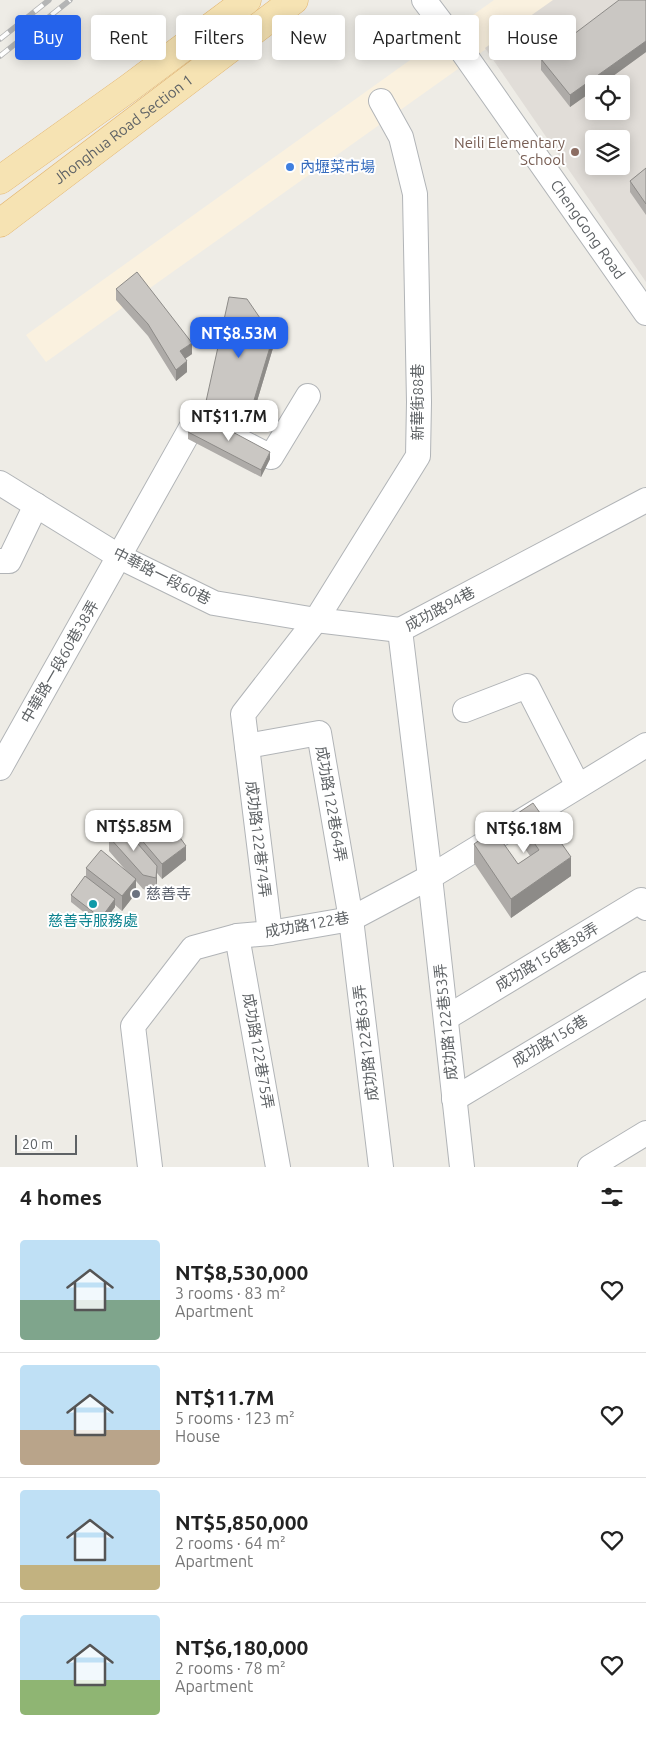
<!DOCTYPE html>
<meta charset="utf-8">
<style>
body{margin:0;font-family:Ubuntu,"Noto Sans TC",sans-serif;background:#f2f2f2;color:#222;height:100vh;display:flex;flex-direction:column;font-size:19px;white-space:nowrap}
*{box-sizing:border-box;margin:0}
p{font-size:16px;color:#767676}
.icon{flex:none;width:28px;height:28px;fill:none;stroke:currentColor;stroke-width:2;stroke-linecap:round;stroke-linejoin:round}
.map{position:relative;height:1167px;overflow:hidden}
.drawer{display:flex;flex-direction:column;background:#fff;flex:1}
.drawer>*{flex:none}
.banner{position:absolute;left:15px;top:15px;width:616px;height:45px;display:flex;gap:10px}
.controls{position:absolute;left:585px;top:75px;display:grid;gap:10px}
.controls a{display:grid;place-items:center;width:45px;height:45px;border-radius:5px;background:#fff;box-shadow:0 2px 12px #0003;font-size:25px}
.scale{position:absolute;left:15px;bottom:12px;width:62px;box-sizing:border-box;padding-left:5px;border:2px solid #5e6265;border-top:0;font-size:14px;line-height:18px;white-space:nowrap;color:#5e6265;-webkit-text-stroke:4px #fff;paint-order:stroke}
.price{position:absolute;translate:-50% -42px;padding:0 11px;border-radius:10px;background:#fff;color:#222;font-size:16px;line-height:32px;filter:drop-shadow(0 1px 2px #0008)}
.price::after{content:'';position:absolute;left:50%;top:30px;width:15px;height:11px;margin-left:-8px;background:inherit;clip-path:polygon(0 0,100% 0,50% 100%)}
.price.active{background:#2563eb;color:#fff}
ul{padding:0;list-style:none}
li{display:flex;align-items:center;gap:15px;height:125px;padding:0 20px}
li+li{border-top:1px solid #e0e0e0}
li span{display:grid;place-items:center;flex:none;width:140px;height:100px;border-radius:5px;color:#555}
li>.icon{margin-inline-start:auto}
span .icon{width:60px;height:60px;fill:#fffc;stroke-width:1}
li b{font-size:21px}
h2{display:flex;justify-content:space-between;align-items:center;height:60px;padding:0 20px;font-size:21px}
.pill{padding:0 18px;border-radius:5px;background:#fff;box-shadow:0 2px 12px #0003;font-size:18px;line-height:45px}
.pill.active{background:#2563eb;color:#fff}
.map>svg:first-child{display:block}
.commercial{fill:#faf1df}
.education{fill:#e1ddd8;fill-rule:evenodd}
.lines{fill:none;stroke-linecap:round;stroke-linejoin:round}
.minor-casing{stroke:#b1b4b7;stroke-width:26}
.major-casing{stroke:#e2b36c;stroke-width:29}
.minor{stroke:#fff;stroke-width:24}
.major{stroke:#f6e3b3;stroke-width:28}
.rail-casing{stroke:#b4b5b5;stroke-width:5.5}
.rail{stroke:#fff;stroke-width:4;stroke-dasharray:11;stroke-linecap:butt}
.wall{fill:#aeaba8}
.shaded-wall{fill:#8d8b88}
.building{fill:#cac7c3;stroke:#8d8b88}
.education-dot{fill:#8d6e63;stroke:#fff;stroke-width:2}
.shop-dot{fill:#3f7fe0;stroke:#fff;stroke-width:2}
.worship-dot{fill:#6b7280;stroke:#fff;stroke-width:2}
.culture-dot{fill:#0f9aa8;stroke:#fff;stroke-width:2}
.labels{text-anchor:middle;stroke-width:4;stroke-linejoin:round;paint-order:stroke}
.street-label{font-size:15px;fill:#5e6265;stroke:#fff}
.education-label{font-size:15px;fill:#785e54;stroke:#fff;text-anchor:end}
.shop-label{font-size:15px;fill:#366cbe;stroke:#fff;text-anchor:start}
.worship-label{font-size:15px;fill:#5b616d;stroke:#fff;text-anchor:start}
.culture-label{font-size:15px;fill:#0d838f;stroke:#fff}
</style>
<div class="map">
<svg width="646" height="1167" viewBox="0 0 646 1167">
<rect width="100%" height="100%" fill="#eeece6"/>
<path class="commercial" d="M494,0H555L46,362L26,335Z"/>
<path class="education" d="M553,0H646V282L485,48ZM594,84H621V111H594ZM594,139H621V166H594Z"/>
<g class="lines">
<defs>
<g id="minor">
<path id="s1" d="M424,0L458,45L646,313"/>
<path d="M240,441L271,457L308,396"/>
<path d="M0,483L120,557L214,603L316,620L400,630"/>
<path d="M0,561H9L36,505"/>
<path d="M400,630L430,877L462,1167"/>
<path d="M400,630L646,500"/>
<path d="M465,710L527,686L578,786"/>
<path d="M247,746L319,733L351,919L381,1167"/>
<path d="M0,768L196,419L210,426"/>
<path d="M270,933L243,714L316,620L418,456L419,402L415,194L401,137L381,101"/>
<path d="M237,936L278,1167"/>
<path d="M446,1018L641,900L646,908"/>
<path d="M454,1099L646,984"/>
<path d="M150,1167L133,1026L193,948L237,936L270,933L351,919L430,877L646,745"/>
<path d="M590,1167L646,1133"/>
</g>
<g id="major">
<path d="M0,180L129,88L247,0"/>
<path id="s2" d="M0,223L294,0"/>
</g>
</defs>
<use href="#minor" class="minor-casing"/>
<use href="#major" class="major-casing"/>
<use href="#minor" class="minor"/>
<use href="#major" class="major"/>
<defs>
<path id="rail" d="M0,39L49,0
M0,56L70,0"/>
</defs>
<use href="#rail" class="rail-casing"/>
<use href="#rail" class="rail"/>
</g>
<path class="wall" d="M646,0V52L602,84H594V90L570,107L541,70V59Z
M646,168V215L630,192V181Z
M116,289L192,354L185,359L187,372L176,381L148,336L116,300Z
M273,348L249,428L205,417V406Z
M188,432L270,459L261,477L188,439Z
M515,815L571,876L511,918L474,863V844L518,864L530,856L515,834Z
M134,831L186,860L162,879L157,873L156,892L143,889L136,881V893L122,911L115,905V907L101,926L71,902V895L86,877V868L128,873L109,851V837L134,839Z"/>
<path class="shaded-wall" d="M646,41V52L602,84H594V90L570,107V95Z
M273,337V348L249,428V417Z
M192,343V354L180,362V351Z
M187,361V372L176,381V370Z
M270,452V459L261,477V470Z
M186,846V860L162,879V864Z
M571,857V876L511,918V899Z
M157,866V881L156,892V878Z
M136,879V893L122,911V896Z
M115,899V907L101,926V918Z"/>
<path class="building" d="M619,0H646V41L570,95L541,59Z
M646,168V204L630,181Z
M137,272L192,343L180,351L187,361L176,370L148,324L116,289Z
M229,297L247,299L273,337L249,417L205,406Z
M199,414L270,452L261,470L188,432Z
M533,803L571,857L511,899L474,844L494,830L518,864L539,850L515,815Z
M161,811L186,846L162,864L134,831Z
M119,822L157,866L156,878L143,875L109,837Z
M101,850L136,879L122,896L86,868Z
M85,876L115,899L101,918L71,895Z"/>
<circle class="education-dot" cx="575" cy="152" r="5"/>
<circle class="shop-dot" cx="290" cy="167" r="5"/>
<circle class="worship-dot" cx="136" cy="894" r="5"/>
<circle class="culture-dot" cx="93" cy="904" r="5"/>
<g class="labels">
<g class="street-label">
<text dy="5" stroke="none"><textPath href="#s2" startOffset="155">Jhonghua Road Section 1</textPath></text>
<text dy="5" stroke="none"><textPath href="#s1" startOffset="282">ChengGong Road</textPath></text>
<text transform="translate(418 402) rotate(-90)" y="5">新華街88巷</text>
<text transform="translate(162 576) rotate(27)" y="5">中華路一段60巷</text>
<text transform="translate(440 609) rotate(-28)" y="5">成功路94巷</text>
<text transform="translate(60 662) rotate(-60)" y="5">中華路一段60巷38弄</text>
<text transform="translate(331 804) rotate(80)" y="5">成功路122巷64弄</text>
<text transform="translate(258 839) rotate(83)" y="5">成功路122巷74弄</text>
<text transform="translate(307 925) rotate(-10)" y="5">成功路122巷</text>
<text transform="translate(547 957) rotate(-31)" y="5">成功路156巷38弄</text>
<text transform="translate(446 1022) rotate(-96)" y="5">成功路122巷53弄</text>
<text transform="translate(550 1041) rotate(-31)" y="5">成功路156巷</text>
<text transform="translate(366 1043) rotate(-97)" y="5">成功路122巷63弄</text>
<text transform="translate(258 1051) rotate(80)" y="5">成功路122巷75弄</text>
</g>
<g class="education-label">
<text x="565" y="148">Neili Elementary<tspan x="565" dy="17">School</tspan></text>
</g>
<g class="shop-label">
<text x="300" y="172">內壢菜市場</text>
</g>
<g class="worship-label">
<text x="146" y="899">慈善寺</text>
</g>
<g class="culture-label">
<text x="93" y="926">慈善寺服務處</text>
</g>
</g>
</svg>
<div class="controls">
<a><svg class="icon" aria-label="locate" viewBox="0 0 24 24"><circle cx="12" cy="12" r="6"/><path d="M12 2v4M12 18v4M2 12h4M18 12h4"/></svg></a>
<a><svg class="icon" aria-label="layers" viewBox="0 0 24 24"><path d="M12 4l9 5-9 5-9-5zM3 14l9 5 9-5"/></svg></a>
</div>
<div class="scale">20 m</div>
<b class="price active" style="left:239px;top:359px">NT$8.53M</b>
<b class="price" style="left:229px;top:442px">NT$11.7M</b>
<b class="price" style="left:134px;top:852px">NT$5.85M</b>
<b class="price" style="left:524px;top:854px">NT$6.18M</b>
<div class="banner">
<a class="pill active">Buy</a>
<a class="pill">Rent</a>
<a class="pill">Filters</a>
<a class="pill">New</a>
<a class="pill">Apartment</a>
<a class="pill">House</a>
</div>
</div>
<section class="drawer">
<h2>4 homes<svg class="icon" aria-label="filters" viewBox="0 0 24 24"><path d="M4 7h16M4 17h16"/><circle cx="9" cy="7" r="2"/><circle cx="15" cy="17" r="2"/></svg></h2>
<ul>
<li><span style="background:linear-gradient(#bfe0f5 60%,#7fa58c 0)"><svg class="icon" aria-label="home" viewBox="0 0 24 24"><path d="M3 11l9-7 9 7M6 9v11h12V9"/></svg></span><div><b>NT$8,530,000</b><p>3 rooms · 83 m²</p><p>Apartment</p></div><svg class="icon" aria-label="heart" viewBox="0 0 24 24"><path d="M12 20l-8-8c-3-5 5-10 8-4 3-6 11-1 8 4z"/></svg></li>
<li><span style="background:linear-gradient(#bfe0f5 65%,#b9a48a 0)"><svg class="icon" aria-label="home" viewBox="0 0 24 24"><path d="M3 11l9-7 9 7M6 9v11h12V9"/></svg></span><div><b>NT$11.7M</b><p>5 rooms · 123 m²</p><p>House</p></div><svg class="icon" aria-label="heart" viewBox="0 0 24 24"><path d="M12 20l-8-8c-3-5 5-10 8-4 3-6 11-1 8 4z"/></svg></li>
<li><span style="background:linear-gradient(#bfe0f5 75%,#c2b280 0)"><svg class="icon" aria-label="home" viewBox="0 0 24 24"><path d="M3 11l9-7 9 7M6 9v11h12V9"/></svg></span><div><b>NT$5,850,000</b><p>2 rooms · 64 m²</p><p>Apartment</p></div><svg class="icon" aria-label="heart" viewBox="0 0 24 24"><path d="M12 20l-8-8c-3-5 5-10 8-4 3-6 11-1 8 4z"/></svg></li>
<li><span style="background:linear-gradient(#bfe0f5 65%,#8fb573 0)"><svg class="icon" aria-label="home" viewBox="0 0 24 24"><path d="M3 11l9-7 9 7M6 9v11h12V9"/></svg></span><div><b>NT$6,180,000</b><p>2 rooms · 78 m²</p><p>Apartment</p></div><svg class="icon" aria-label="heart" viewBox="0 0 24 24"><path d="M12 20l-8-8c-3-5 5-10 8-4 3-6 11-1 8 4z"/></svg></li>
</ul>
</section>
